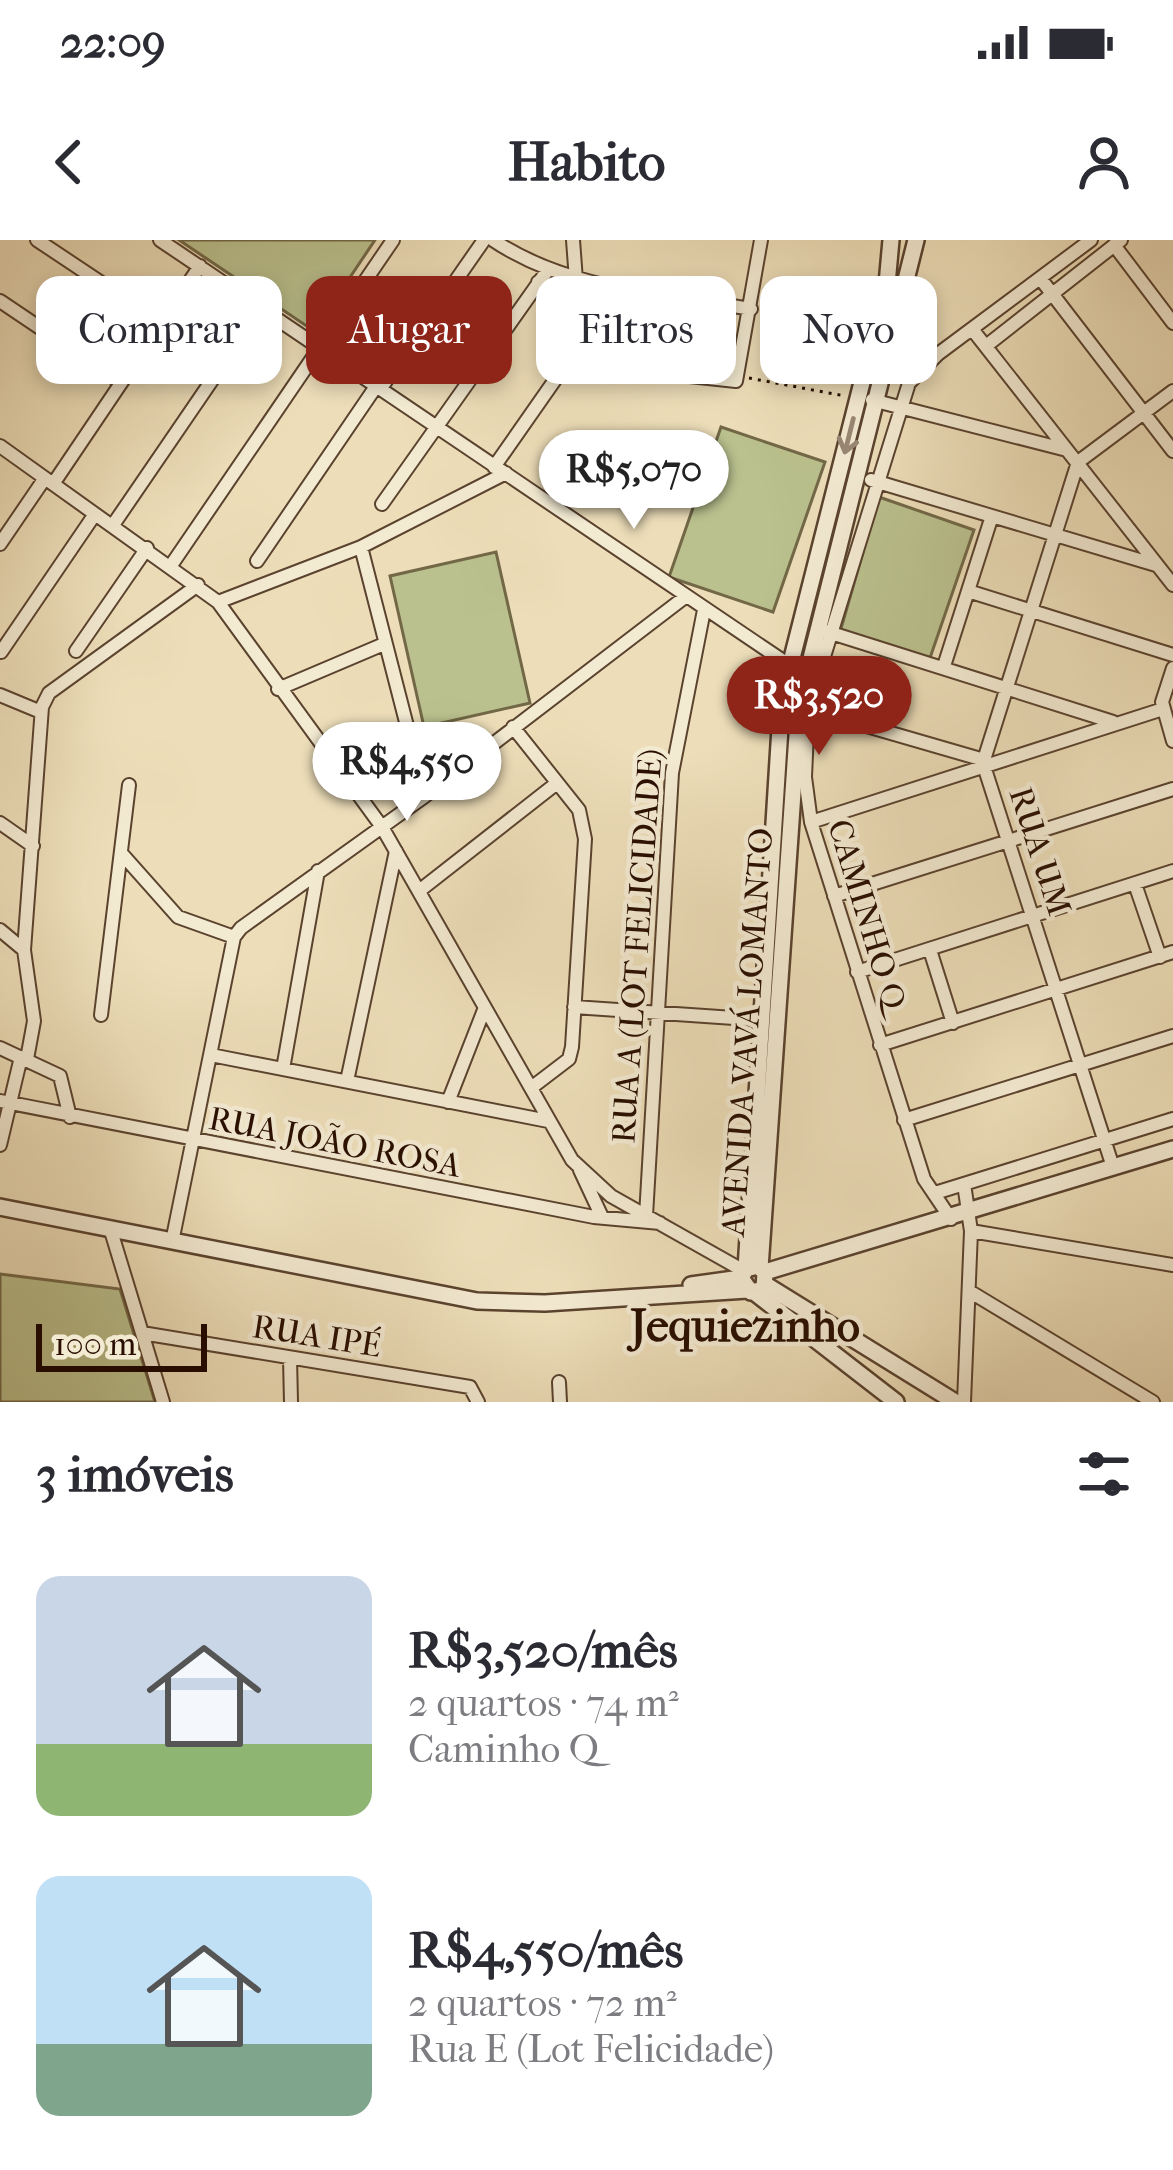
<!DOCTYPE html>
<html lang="pt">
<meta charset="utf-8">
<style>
body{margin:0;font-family:"IM FELL French Canon",serif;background:#f2f2f3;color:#2b2b33;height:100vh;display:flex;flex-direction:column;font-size:45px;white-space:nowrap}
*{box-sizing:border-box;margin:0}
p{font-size:39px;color:#7c7c81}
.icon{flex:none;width:66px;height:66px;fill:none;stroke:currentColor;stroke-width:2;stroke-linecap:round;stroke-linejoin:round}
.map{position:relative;height:1162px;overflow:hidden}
.details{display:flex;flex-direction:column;background:#fff;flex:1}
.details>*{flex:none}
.top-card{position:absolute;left:36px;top:36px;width:1101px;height:108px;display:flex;gap:24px}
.scale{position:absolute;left:36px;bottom:30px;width:171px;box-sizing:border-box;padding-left:12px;border:6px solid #290e00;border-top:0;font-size:33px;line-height:42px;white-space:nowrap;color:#290e00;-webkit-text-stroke:9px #f3ead2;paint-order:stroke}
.price{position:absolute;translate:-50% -102px;padding:0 27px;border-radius:42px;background:#fff;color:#222;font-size:39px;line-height:78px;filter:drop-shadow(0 3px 6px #0008)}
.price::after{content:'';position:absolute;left:50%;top:72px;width:36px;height:27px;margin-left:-18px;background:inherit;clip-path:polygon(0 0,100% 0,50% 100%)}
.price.active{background:#8f2418;color:#fff}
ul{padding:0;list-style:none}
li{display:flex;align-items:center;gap:36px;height:300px;padding:0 36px}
li span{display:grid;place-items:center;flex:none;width:336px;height:240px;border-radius:24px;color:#555}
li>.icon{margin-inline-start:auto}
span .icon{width:144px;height:144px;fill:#fffc;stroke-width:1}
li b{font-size:51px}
h2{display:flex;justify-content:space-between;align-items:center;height:144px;padding:0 36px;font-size:51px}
.chip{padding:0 42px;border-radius:24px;background:#fff;box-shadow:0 6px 18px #0003;font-size:42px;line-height:108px}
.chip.active{background:#8f2418;color:#fff}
.status{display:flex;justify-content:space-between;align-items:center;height:84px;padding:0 60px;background:#fff;direction:ltr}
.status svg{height:33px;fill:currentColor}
header{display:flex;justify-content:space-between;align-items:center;height:156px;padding:0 36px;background:#fff;font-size:54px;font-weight:700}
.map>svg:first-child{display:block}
.green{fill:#bac18e;stroke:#726847;stroke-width:3}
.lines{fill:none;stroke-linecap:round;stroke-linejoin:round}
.minor-casing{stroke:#5a422e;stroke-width:16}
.tertiary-casing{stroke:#5a422e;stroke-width:20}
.path{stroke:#290e00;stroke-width:3;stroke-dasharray:3 6;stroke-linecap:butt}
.minor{stroke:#f3ead2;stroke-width:12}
.tertiary{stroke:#f3ead2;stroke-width:15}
.oneway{stroke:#988774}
.labels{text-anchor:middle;stroke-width:9;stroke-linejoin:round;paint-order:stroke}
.street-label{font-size:33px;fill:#290e00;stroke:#f3ead2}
.district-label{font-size:45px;font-weight:bold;fill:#290e00;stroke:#f3ead2}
</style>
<div class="status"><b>22:09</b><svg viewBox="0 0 49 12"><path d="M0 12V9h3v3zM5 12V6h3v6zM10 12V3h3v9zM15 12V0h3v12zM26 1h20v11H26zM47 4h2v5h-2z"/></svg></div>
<header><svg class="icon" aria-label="back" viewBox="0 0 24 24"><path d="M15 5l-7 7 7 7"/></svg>Habito<svg class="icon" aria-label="person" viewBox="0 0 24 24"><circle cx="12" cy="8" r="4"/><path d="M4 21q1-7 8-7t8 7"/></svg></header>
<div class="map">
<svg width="1173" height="1162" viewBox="0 0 1173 1162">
<rect width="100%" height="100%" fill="#eddeb9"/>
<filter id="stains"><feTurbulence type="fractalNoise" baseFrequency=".00167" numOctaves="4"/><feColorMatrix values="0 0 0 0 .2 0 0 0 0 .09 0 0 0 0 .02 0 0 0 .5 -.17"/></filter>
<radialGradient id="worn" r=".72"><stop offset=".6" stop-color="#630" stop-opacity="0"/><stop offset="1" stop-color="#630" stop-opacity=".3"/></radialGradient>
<path class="green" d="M179,0H375L314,91Z
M721,187L825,222L773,372L669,337Z
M879,257L974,290L930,418L840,392Z
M496,312L530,463L424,487L390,336Z
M0,1034L120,1049L155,1162H0Z"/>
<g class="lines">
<defs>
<path id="minor" d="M37,0L160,82
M160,0L795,429
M493,0C569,51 663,54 751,69
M573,0L576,40
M1114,5L1173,83
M1040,38L1173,211
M0,61L119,141
M972,89L1173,345
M986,106L1121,0
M615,128L736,141L761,0
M381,148L484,0
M872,160L1067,210
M0,206L218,362L382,587L572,920L611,956L744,1031
M494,227L587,94L579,79L538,42
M871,240L1156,325
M53,244L200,26
M382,264L547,31
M113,285L262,67
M0,304L45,238
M361,307L425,556
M257,321L377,145
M172,324L393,0
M968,351L1173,415
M218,362L361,307L506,233
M825,391L1113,482
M76,411L147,308
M1,412L95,274
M944,426L991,279
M1173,428L1162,462L1173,501
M278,449L384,404
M0,455L41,472
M801,467L984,520
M513,487L579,570L585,599L572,807L569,819L531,848
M811,582L1163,469
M0,583L33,606
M122,614L178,677L234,697
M1135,644L1160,717
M419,651L557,543
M834,656L1173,549
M0,690L24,710
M930,710L953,783
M857,732L1173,631
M574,767L763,780
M101,775L129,545
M880,805L1173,712
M0,808L60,836L70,877
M211,815L548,881
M27,819L34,781L24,710L42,467L49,453L198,345
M283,829L318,631
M347,841L396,611
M0,861L594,977L660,983
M448,862L484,770
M904,880L1173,796
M0,905L21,817
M1112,924L983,523L1078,222L1173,151
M580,930L602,977
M935,953L1173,879
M646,976L672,533L704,370
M951,979L924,939L811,582L805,537L808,468L909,143L938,114L1091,0
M111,991L163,1162
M971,991L1173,1025
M172,1002L234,697L241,688L425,556L685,357
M969,1051L1153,1162
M142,1093L470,1147L478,1162
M290,1118L291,1162
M559,1142L560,1162
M964,1162L971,991L964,944"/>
<path id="tertiary" d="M0,967L477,1061L545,1063L747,1050
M760,1028L799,466L916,0
M746,1029L757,1026L765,1032L764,1049L751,1052L741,1038L746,1029L780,488L790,426L887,44L891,0
M765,1032L1173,909
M691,1045L741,1038
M766,1045L955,1162
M754,1052L896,1162"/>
</defs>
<use href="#minor" class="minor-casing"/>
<use href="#tertiary" class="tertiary-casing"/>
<path class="path" d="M749,138L845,156"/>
<use href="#minor" class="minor"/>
<use href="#tertiary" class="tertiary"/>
</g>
<defs><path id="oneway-shaft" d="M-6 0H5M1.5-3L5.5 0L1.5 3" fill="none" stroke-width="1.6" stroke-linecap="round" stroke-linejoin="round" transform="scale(3)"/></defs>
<use class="oneway" href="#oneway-shaft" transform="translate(849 196) rotate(104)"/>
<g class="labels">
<g class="street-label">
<text transform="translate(1041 611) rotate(72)" y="12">RUA UM</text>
<text transform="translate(868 674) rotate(73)" y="12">CAMINHO Q</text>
<text transform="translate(636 706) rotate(-86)" y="12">RUA A (LOT FELICIDADE)</text>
<text transform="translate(746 792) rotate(-86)" y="12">AVENIDA VAVÁ LOMANTO</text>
<text transform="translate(335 901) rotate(11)" y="12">RUA JOÃO ROSA</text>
<text transform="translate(317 1095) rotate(9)" y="12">RUA IPÉ</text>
</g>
<g class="district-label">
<text x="745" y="1101">Jequiezinho</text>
</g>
</g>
<rect width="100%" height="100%" filter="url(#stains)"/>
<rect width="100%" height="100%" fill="url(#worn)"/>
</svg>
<div class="scale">100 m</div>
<b class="price" style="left:634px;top:292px">R$5,070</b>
<b class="price active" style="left:819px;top:518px">R$3,520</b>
<b class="price" style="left:407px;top:584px">R$4,550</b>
<div class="top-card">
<a class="chip">Comprar</a>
<a class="chip active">Alugar</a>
<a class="chip">Filtros</a>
<a class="chip">Novo</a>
</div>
</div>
<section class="details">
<h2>3 imóveis<svg class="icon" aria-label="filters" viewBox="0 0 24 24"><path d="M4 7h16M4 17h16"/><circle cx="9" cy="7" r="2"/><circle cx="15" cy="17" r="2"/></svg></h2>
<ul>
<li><span style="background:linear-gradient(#c9d6e8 70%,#8fb573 0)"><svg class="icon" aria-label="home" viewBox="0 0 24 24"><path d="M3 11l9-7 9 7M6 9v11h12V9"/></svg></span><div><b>R$3,520/mês</b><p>2 quartos · 74 m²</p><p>Caminho Q</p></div></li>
<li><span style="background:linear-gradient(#bfe0f5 70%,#7fa58c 0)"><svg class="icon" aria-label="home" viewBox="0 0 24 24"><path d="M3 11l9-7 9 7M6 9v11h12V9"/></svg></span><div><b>R$4,550/mês</b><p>2 quartos · 72 m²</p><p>Rua E (Lot Felicidade)</p></div></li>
</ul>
</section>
